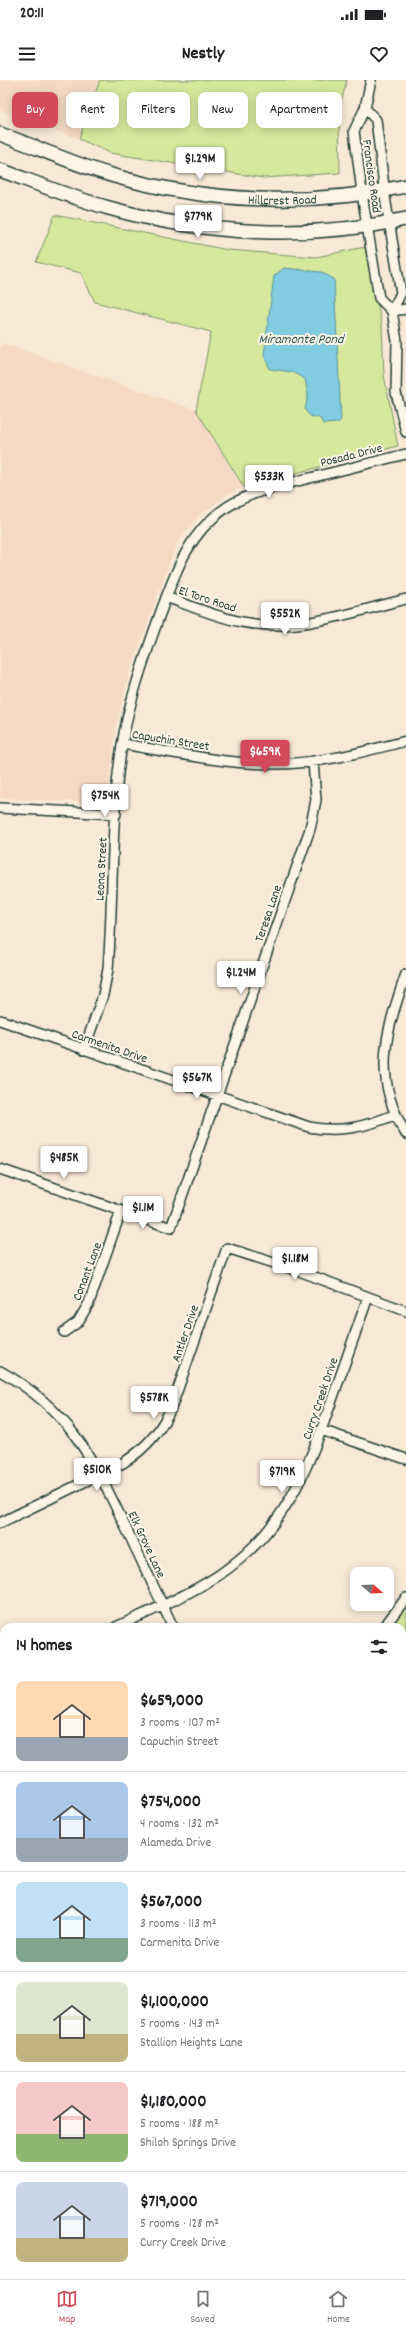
<!DOCTYPE html>
<meta charset="utf-8">
<style>
body{margin:0;font-family:Dekko,sans-serif;background:#f2f2f2;color:#202124;height:100vh;display:flex;flex-direction:column;font-size:15px;white-space:nowrap}
*{box-sizing:border-box;margin:0}
p{font-size:13px;color:#757577}
.icon{flex:none;width:22px;height:22px;fill:none;stroke:currentColor;stroke-width:2;stroke-linecap:round;stroke-linejoin:round}
.map{position:relative;flex:1;overflow:hidden}
.side{position:absolute;left:0px;top:1543px;width:406px;height:656px;display:flex;flex-direction:column;background:#fff;border-radius:12px 12px 0 0;box-shadow:0 2px 10px #0003}
.side>*{flex:none}
.banner{position:absolute;left:12px;top:12px;width:382px;height:36px;display:flex;gap:8px}
.needle{width:26px;rotate:109deg}
.controls{position:absolute;left:350px;top:1487px;display:grid;gap:8px}
.controls a{display:grid;place-items:center;width:44px;height:44px;border-radius:8px;background:#fff;box-shadow:0 2px 10px #0003;font-size:20px}
.price{position:absolute;translate:-50% -34px;padding:0 9px;border-radius:4px;background:#fff;color:#222;font-size:13px;line-height:26px;filter:drop-shadow(0 1px 2px #0008)}
.price::after{content:'';position:absolute;left:50%;top:24px;width:12px;height:9px;margin-left:-6px;background:inherit;clip-path:polygon(0 0,100% 0,50% 100%)}
.price.current{background:#d1495b;color:#fff}
ul{padding:0;list-style:none}
li{display:flex;align-items:center;gap:12px;height:100px;padding:0 16px}
li+li{border-top:1px solid #e0e0e0}
li span{display:grid;place-items:center;flex:none;width:112px;height:80px;border-radius:8px;color:#555}
li>.icon{margin-inline-start:auto}
span .icon{width:48px;height:48px;fill:#fffc;stroke-width:1}
li b{font-size:17px}
h2{display:flex;justify-content:space-between;align-items:center;height:48px;padding:0 16px;font-size:17px}
.tag{padding:0 14px;border-radius:8px;background:#fff;box-shadow:0 2px 10px #0003;font-size:14px;line-height:36px}
.tag.current{background:#d1495b;color:#fff}
.status{display:flex;justify-content:space-between;align-items:center;height:28px;padding:0 20px;background:#fff;direction:ltr}
.status svg{height:11px;fill:currentColor}
header{display:flex;justify-content:space-between;align-items:center;height:52px;padding:0 16px;background:#fff;font-size:18px;font-weight:700}
.menu{display:flex;justify-content:space-around;align-items:center;height:56px;border-top:1px solid #e0e0e0;background:#fff;font-size:11px;color:#757577}
.menu a{display:grid;justify-items:center;gap:2px}
.menu .current{color:#d1495b}
.map>svg:first-child{display:block}
.built{fill:#f4dac4}
.green{fill:#d5e89c;stroke:#7a9268}
.water{fill:#81cce1;stroke:#5a939c}
.lines{fill:none;stroke-linecap:round;stroke-linejoin:round}
.street-casing{stroke:#1f3d34;stroke-width:12}
.secondary-casing{stroke:#1f3d34;stroke-width:16}
.street{stroke:#fcf5e5;stroke-width:9}
.secondary{stroke:#fcf5e5;stroke-width:13}
.labels{text-anchor:middle;stroke-width:4;stroke-linejoin:round;paint-order:stroke}
.street-label{font-size:13px;fill:#1f3d34;stroke:#fcf5e5}
.water-label{font-size:14px;font-style:italic;fill:#335a57;stroke:#fcf5e5}
</style>
<div class="status"><b>20:11</b><svg viewBox="0 0 49 12"><path d="M0 12V9h3v3zM5 12V6h3v6zM10 12V3h3v9zM15 12V0h3v12zM26 1h20v11H26zM47 4h2v5h-2z"/></svg></div>
<header><svg class="icon" aria-label="menu" viewBox="0 0 24 24"><path d="M4 6h16M4 12h16M4 18h16"/></svg>Nestly<svg class="icon" aria-label="heart" viewBox="0 0 24 24"><path d="M12 20l-8-8c-3-5 5-10 8-4 3-6 11-1 8 4z"/></svg></header>
<div class="map">
<svg width="406" height="2199" viewBox="0 0 406 2199">
<rect width="100%" height="100%" fill="#f8e9d6"/>
<filter id="ink" filterUnits="userSpaceOnUse"><feTurbulence type="fractalNoise" baseFrequency=".025" numOctaves="2"/><feDisplacementMap in="SourceGraphic" scale="8" xChannelSelector="R" yChannelSelector="G"/><feConvolveMatrix kernelMatrix="1 2 1 2 8 2 1 2 1" color-interpolation-filters="sRGB"/></filter>
<g filter="url(#ink)">
<path class="built" d="M0,0H100L79,59L0,30Z
M2,263L196,330L244,407L227,415L198,437L180,458L170,481L129,595L116,645L108,718L102,723L0,718V268Z"/>
<path class="green" d="M100,0H347L339,30L340,93L263,98L110,73L79,59Z
M55,135L228,170L316,177L365,167L382,245L384,295L398,366L244,407L196,330L211,252L95,222L81,193L36,182Z
M406,1527V1770L402,1768V1547H389Z"/>
<path class="water" d="M284,188L321,192L334,199L341,340L338,343L323,344L320,338L310,336L305,330L308,315L305,299L292,292L270,289L264,275L274,196Z"/>
<g class="lines">
<defs>
<path id="street" d="M371,0L365,28L354,51L364,127L379,218L392,231
M365,28L376,40L386,123L401,213L392,231L397,261L396,313L406,352
M392,231L406,229
M166,517C191,526 216,537 242,542C297,553 353,532 406,519
M122,664C172,672 223,684 274,684C319,684 362,672 406,661
M0,728L116,734
M406,894C386,952 371,997 406,1054
M0,940L309,1047C340,1053 366,1047 396,1034
M84,970L103,915L108,889C114,815 110,738 122,665C129,620 145,577 160,534C175,493 188,453 227,427C252,411 282,405 310,398C342,390 374,382 406,374
M0,1089L171,1148L310,749L316,720L313,681
M64,1252L78,1242L89,1223L121,1131
M0,1291C69,1329 92,1377 125,1446C141,1479 157,1513 173,1547
M321,1350L406,1379
M0,1443L123,1383C147,1368 163,1349 173,1323L227,1168L299,1191L406,1231
M116,1547C150,1531 187,1516 219,1495C285,1450 306,1393 332,1320C344,1286 356,1252 368,1217
M384,1547L406,1518
M0,1601L4,1599
M0,1768L4,1766
M402,1777L406,1778
M402,2044L406,2032
M0,2069L4,2057
M402,2156L406,2158
M0,2173L4,2176
M52,2195L63,2199
M106,2199L108,2195
M266,2199L268,2195"/>
<g id="secondary">
<path id="s1" d="M0,54C37,67 73,84 111,95C206,123 309,127 406,106"/>
<path d="M0,90C36,103 72,118 109,128C204,155 309,160 406,139"/>
</g>
</defs>
<use href="#street" class="street-casing"/>
<use href="#secondary" class="secondary-casing"/>
<use href="#street" class="street"/>
<use href="#secondary" class="secondary"/>
</g>
</g>
<g class="labels">
<g class="street-label">
<text transform="translate(373 96) rotate(82)" y="5">Francisco Road</text>
<text dy="5" stroke="none"><textPath href="#s1" startOffset="292">Hillcrest Road</textPath></text>
<text transform="translate(351 374) rotate(-14)" y="5">Posada Drive</text>
<text transform="translate(208 518) rotate(18)" y="5">El Toro Road</text>
<text transform="translate(171 659) rotate(9)" y="5">Capuchin Street</text>
<text transform="translate(100 789) rotate(-87)" y="5">Leona Street</text>
<text transform="translate(267 833) rotate(-71)" y="5">Teresa Lane</text>
<text transform="translate(110 965) rotate(19)" y="5">Carmenita Drive</text>
<text transform="translate(86 1191) rotate(-69)" y="5">Conant Lane</text>
<text transform="translate(184 1253) rotate(-71)" y="5">Antler Drive</text>
<text transform="translate(319 1318) rotate(-71)" y="5">Curry Creek Drive</text>
<text transform="translate(148 1464) rotate(65)" y="5">Elk Grove Lane</text>
</g>
<g class="water-label">
<text x="301" y="263">Miramonte Pond</text>
</g>
</g>
</svg>
<div class="controls">
<a><svg class="needle" viewBox="-14 -14 28 28"><path d="M0-13l5 13h-10z" fill="#e53935"/><path d="M0 13l5-13h-10z" fill="#757577"/></svg></a>
</div>
<b class="price" style="left:200px;top:101px">$1.29M</b>
<b class="price" style="left:198px;top:159px">$779K</b>
<b class="price" style="left:269px;top:419px">$533K</b>
<b class="price" style="left:285px;top:556px">$552K</b>
<b class="price current" style="left:265px;top:694px">$659K</b>
<b class="price" style="left:105px;top:738px">$754K</b>
<b class="price" style="left:241px;top:915px">$1.24M</b>
<b class="price" style="left:197px;top:1020px">$567K</b>
<b class="price" style="left:64px;top:1100px">$485K</b>
<b class="price" style="left:143px;top:1150px">$1.1M</b>
<b class="price" style="left:295px;top:1201px">$1.18M</b>
<b class="price" style="left:154px;top:1340px">$578K</b>
<b class="price" style="left:97px;top:1412px">$510K</b>
<b class="price" style="left:282px;top:1414px">$719K</b>
<div class="banner">
<a class="tag current">Buy</a>
<a class="tag">Rent</a>
<a class="tag">Filters</a>
<a class="tag">New</a>
<a class="tag">Apartment</a>
</div>
<section class="side">
<h2>14 homes<svg class="icon" aria-label="filters" viewBox="0 0 24 24"><path d="M4 7h16M4 17h16"/><circle cx="9" cy="7" r="2"/><circle cx="15" cy="17" r="2"/></svg></h2>
<ul>
<li><span style="background:linear-gradient(#ffd9b3 70%,#9aa5b1 0)"><svg class="icon" aria-label="home" viewBox="0 0 24 24"><path d="M3 11l9-7 9 7M6 9v11h12V9"/></svg></span><div><b>$659,000</b><p>3 rooms · 107 m²</p><p>Capuchin Street</p></div></li>
<li><span style="background:linear-gradient(#a9c7e8 70%,#9aa5b1 0)"><svg class="icon" aria-label="home" viewBox="0 0 24 24"><path d="M3 11l9-7 9 7M6 9v11h12V9"/></svg></span><div><b>$754,000</b><p>4 rooms · 132 m²</p><p>Alameda Drive</p></div></li>
<li><span style="background:linear-gradient(#bfe0f5 70%,#7fa58c 0)"><svg class="icon" aria-label="home" viewBox="0 0 24 24"><path d="M3 11l9-7 9 7M6 9v11h12V9"/></svg></span><div><b>$567,000</b><p>3 rooms · 113 m²</p><p>Carmenita Drive</p></div></li>
<li><span style="background:linear-gradient(#dfe7d0 65%,#c2b280 0)"><svg class="icon" aria-label="home" viewBox="0 0 24 24"><path d="M3 11l9-7 9 7M6 9v11h12V9"/></svg></span><div><b>$1,100,000</b><p>5 rooms · 143 m²</p><p>Stallion Heights Lane</p></div></li>
<li><span style="background:linear-gradient(#f6c9c9 65%,#8fb573 0)"><svg class="icon" aria-label="home" viewBox="0 0 24 24"><path d="M3 11l9-7 9 7M6 9v11h12V9"/></svg></span><div><b>$1,180,000</b><p>5 rooms · 188 m²</p><p>Shiloh Springs Drive</p></div></li>
<li><span style="background:linear-gradient(#c9d6e8 70%,#c2b280 0)"><svg class="icon" aria-label="home" viewBox="0 0 24 24"><path d="M3 11l9-7 9 7M6 9v11h12V9"/></svg></span><div><b>$719,000</b><p>5 rooms · 128 m²</p><p>Curry Creek Drive</p></div></li>
</ul>
</section>
</div>
<nav class="menu">
<a class="current"><svg class="icon" aria-label="map" viewBox="0 0 24 24"><path d="M3 6l6-2 6 2 6-2v14l-6 2-6-2-6 2zM9 4v14M15 6v14"/></svg>Map</a>
<a><svg class="icon" aria-label="saved" viewBox="0 0 24 24"><path d="M7 4h10v16l-5-4-5 4z"/></svg>Saved</a>
<a><svg class="icon" aria-label="home" viewBox="0 0 24 24"><path d="M3 11l9-7 9 7M6 9v11h12V9"/></svg>Home</a>
</nav>
